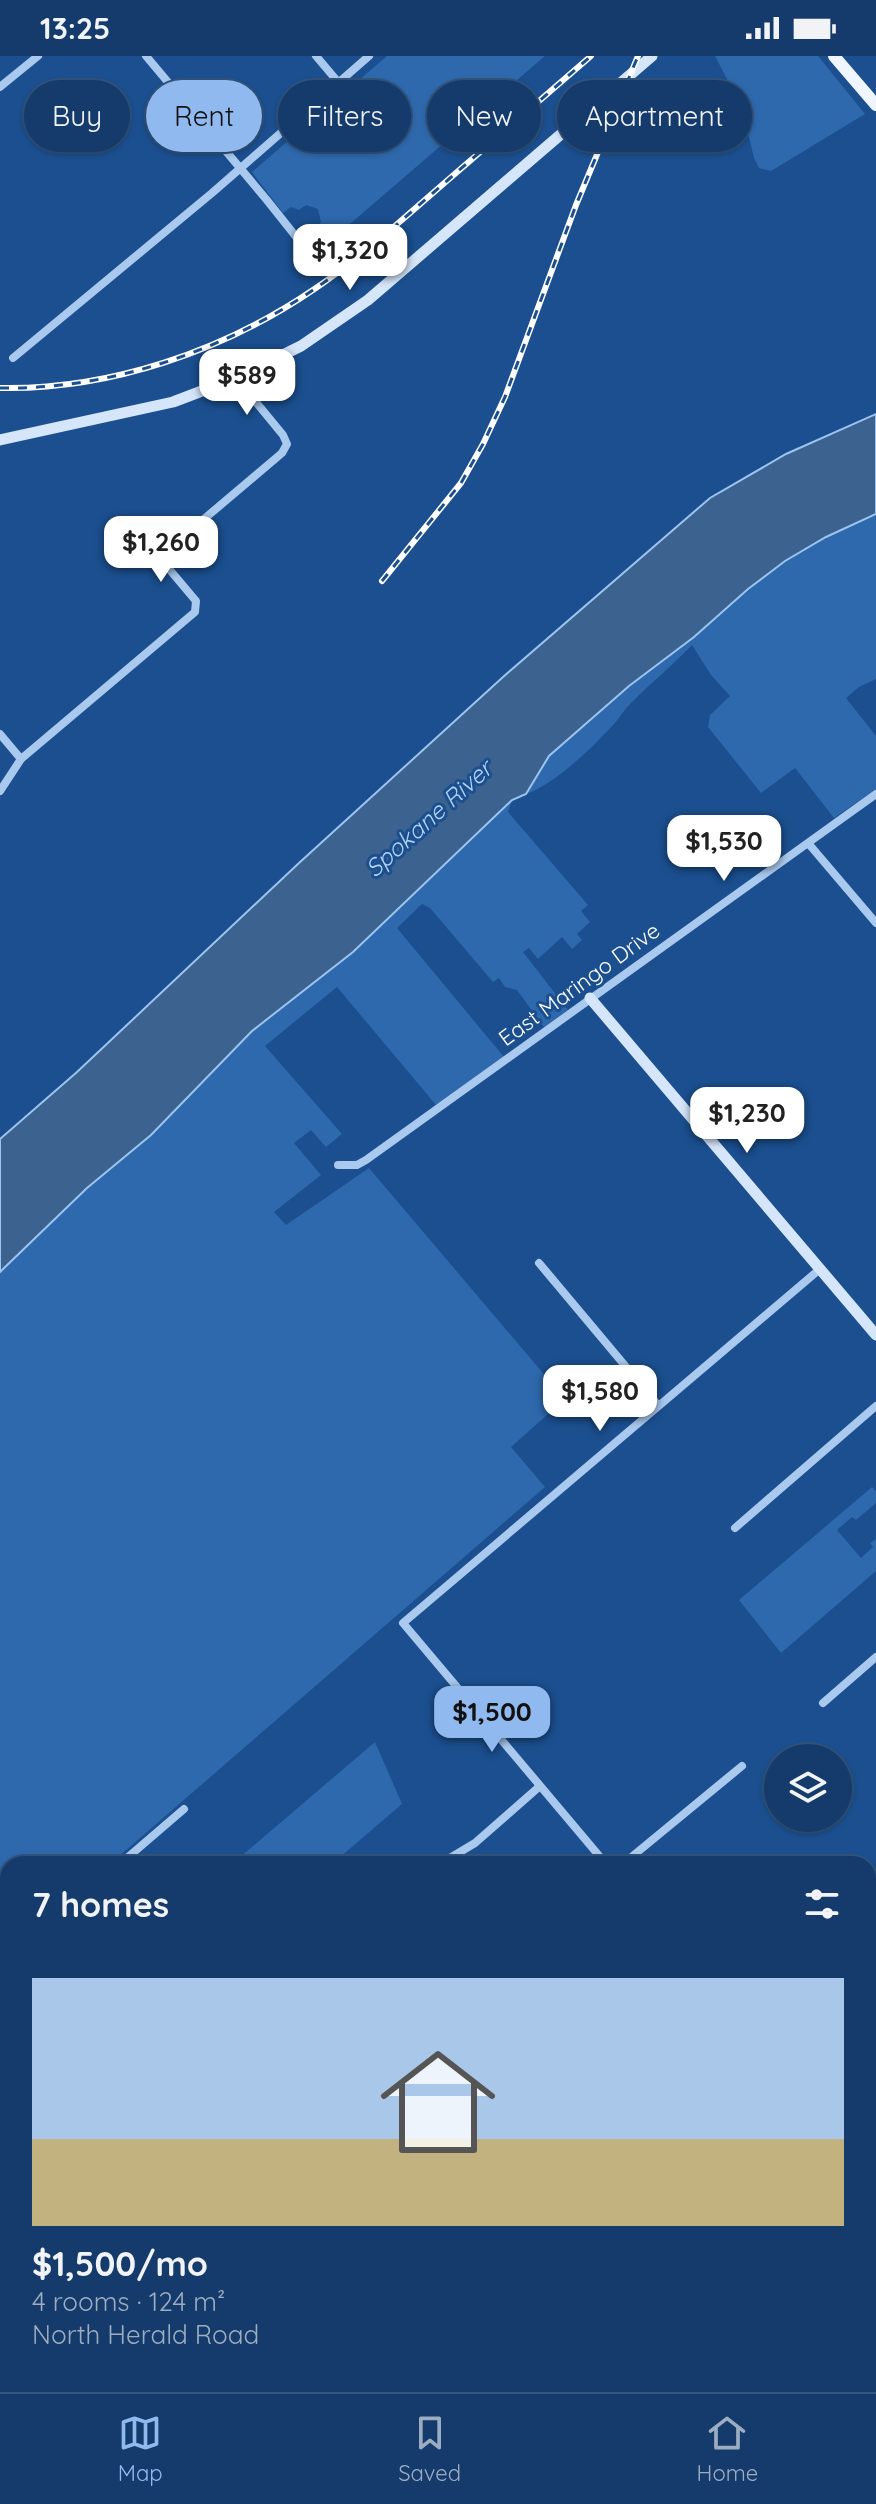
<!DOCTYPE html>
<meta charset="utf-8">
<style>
body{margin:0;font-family:Quicksand,sans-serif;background:#214673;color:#f1f3f6;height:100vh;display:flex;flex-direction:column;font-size:30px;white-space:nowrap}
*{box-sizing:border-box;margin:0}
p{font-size:26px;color:#9dadc1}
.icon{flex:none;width:44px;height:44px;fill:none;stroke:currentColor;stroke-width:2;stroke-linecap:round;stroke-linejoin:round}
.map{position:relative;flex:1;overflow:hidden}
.side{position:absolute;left:0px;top:1800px;width:876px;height:536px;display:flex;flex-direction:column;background:#143b6b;border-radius:24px 24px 0 0;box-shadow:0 2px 6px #0004,0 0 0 2px #33557e}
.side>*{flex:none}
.banner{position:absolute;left:24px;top:24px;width:828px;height:72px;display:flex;gap:16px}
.tools{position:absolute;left:764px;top:1688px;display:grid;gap:16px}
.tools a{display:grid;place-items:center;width:88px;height:88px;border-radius:50%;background:#143b6b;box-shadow:0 2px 6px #0004,0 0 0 2px #33557e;font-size:40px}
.price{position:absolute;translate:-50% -68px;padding:0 18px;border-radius:16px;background:#fff;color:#222;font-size:26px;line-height:52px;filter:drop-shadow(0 2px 4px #0008)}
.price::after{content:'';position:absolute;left:50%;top:48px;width:24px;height:18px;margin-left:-12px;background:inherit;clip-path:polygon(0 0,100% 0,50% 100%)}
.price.on{background:#90b9f0;color:#111}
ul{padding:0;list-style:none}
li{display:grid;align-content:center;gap:16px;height:424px;padding:0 32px}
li+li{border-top:2px solid #33557e}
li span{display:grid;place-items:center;height:248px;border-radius:0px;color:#555}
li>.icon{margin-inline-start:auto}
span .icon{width:144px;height:144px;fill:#fffc;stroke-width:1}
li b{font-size:34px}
h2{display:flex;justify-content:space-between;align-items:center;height:96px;padding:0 32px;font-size:34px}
.pill{padding:0 28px;border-radius:36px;background:#143b6b;box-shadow:0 2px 6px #0004,0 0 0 2px #33557e;font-size:28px;line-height:72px}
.pill.on{background:#90b9f0;color:#111}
.status{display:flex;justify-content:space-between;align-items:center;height:56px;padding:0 40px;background:#143b6b;direction:ltr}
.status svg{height:22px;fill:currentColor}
.tabs{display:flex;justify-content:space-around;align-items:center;height:112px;border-top:2px solid #33557e;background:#143b6b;font-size:22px;color:#9dadc1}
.tabs a{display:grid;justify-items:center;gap:4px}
.tabs .on{color:#90b9f0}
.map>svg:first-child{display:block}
.green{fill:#2e69ad}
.water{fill:#3c6290;stroke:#9cc4f0;stroke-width:2}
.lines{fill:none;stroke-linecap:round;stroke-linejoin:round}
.street{stroke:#a9c9ee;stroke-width:8}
.secondary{stroke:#d6e6fa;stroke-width:11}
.primary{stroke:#f0f6ff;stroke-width:12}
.rail-casing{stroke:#fff;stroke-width:6}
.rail{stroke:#1b4f8f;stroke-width:3;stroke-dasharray:9;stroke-linecap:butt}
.labels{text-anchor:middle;stroke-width:6;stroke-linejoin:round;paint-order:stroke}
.street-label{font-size:22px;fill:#fff;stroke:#1b4f8f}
.water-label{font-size:24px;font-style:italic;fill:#b5d3f5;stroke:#1b4f8f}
</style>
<div class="status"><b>13:25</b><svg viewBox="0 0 49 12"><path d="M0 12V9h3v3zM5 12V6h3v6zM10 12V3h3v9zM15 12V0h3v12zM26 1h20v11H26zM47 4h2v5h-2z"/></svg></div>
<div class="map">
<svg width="876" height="2336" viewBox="0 0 876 2336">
<rect width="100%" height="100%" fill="#1b4f8f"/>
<path class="green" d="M387,0H545L329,186L317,172L321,166L318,153L306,149L299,154L291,151L283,157L252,116Z
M715,0H818L865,58L771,115L759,112L754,102L742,52Z
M876,458V623L859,631L846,642L876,680V733L834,762L795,712L761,737L708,671L710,659L730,640L711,619L692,589C673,609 652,626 633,645C625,652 620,662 613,669C592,692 555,728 526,738L549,701L629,630L694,581L748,533L785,505L826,481Z
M512,744L508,756L588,849L581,855L590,866L577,878L582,884L572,893L562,881L538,903L529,892L523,896L568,954L544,971L517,934L505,931L499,922L493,926L430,852L422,848L397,872L504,1001L436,1049L337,931L265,990L342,1078L326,1091L311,1074L294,1087L321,1119L274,1156L286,1169L369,1112L565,1343L511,1391L545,1431L110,1808H8V1896L0,1903V1216L87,1132L151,1079L252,975L352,896Z
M872,1431L876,1435V1447L856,1464L852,1461L837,1474L861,1502L873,1491L870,1487L876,1483V1515L781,1597L739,1544Z
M375,1686L402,1748L332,1808H232Z
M8,2083V2170L2,2175L8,2181V2328H143L148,2333L144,2336H0V2089Z
M163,2328H262L265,2332L261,2336H170Z"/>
<path class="water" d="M876,358V458L826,481L785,505L748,533L694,581L629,630L549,700L526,738L512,744L353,896L252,975L151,1079L87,1132L0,1216V1083L77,1016L299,807L503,621L710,442L786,398Z"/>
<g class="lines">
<path class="street" d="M146,0L266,143L317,207
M316,0L338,26
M0,31L38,0
M13,302L212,137L369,0
M0,678L21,703
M0,735L21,703L195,556L196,545L164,507L165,496L282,397L287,388L283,379L236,322
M808,787L876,867
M338,1109H357L366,1104L876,738
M539,1207L658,1349
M735,1472L876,1350
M823,1647L876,1601
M120,1808L184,1753
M440,1808L475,1787L540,1730
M606,1808L403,1567L820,1213
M623,1808L742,1710
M0,1911L8,1904
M0,1921L8,1930"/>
<path class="secondary" d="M0,384L173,346L236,322L301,290L368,244L652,0
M590,942L876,1279
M868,1856L876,1850
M271,2336L280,2328"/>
<path class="primary" d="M834,0L876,49"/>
<defs>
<path id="rail" d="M0,332C110,334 223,295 313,234C362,201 405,161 449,123C496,82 544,41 591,0
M382,525L461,427L483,388L505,341L576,149L638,0"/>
</defs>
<use href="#rail" class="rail-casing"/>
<use href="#rail" class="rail"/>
</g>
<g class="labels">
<g class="street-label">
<text transform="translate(579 928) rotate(-36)" y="8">East Maringo Drive</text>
</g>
<g class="water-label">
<text transform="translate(429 763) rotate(-42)" y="8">Spokane River</text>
</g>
</g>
</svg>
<div class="tools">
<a><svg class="icon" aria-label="layers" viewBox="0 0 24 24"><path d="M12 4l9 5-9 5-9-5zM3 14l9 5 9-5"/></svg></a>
</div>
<b class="price" style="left:350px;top:236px">$1,320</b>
<b class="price" style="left:247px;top:361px">$589</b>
<b class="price" style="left:161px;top:528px">$1,260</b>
<b class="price" style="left:724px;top:827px">$1,530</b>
<b class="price" style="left:747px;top:1099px">$1,230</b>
<b class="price" style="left:600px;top:1377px">$1,580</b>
<b class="price on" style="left:492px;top:1698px">$1,500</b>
<div class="banner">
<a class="pill">Buy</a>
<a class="pill on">Rent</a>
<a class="pill">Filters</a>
<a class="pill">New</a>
<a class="pill">Apartment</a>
</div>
<section class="side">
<h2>7 homes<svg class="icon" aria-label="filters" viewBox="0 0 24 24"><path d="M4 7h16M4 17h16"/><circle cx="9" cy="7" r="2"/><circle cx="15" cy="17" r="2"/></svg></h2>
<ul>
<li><span style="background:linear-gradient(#a9c7e8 65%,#c2b280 0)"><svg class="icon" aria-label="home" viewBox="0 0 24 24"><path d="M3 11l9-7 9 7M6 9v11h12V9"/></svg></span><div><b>$1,500/mo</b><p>4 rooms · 124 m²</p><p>North Herald Road</p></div></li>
</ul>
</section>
</div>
<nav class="tabs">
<a class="on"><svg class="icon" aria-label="map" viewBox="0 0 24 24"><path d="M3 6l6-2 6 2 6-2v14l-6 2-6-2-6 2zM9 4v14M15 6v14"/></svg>Map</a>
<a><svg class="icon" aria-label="saved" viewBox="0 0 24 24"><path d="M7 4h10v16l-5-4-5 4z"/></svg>Saved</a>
<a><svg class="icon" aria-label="home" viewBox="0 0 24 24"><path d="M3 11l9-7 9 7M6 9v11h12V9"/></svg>Home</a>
</nav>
